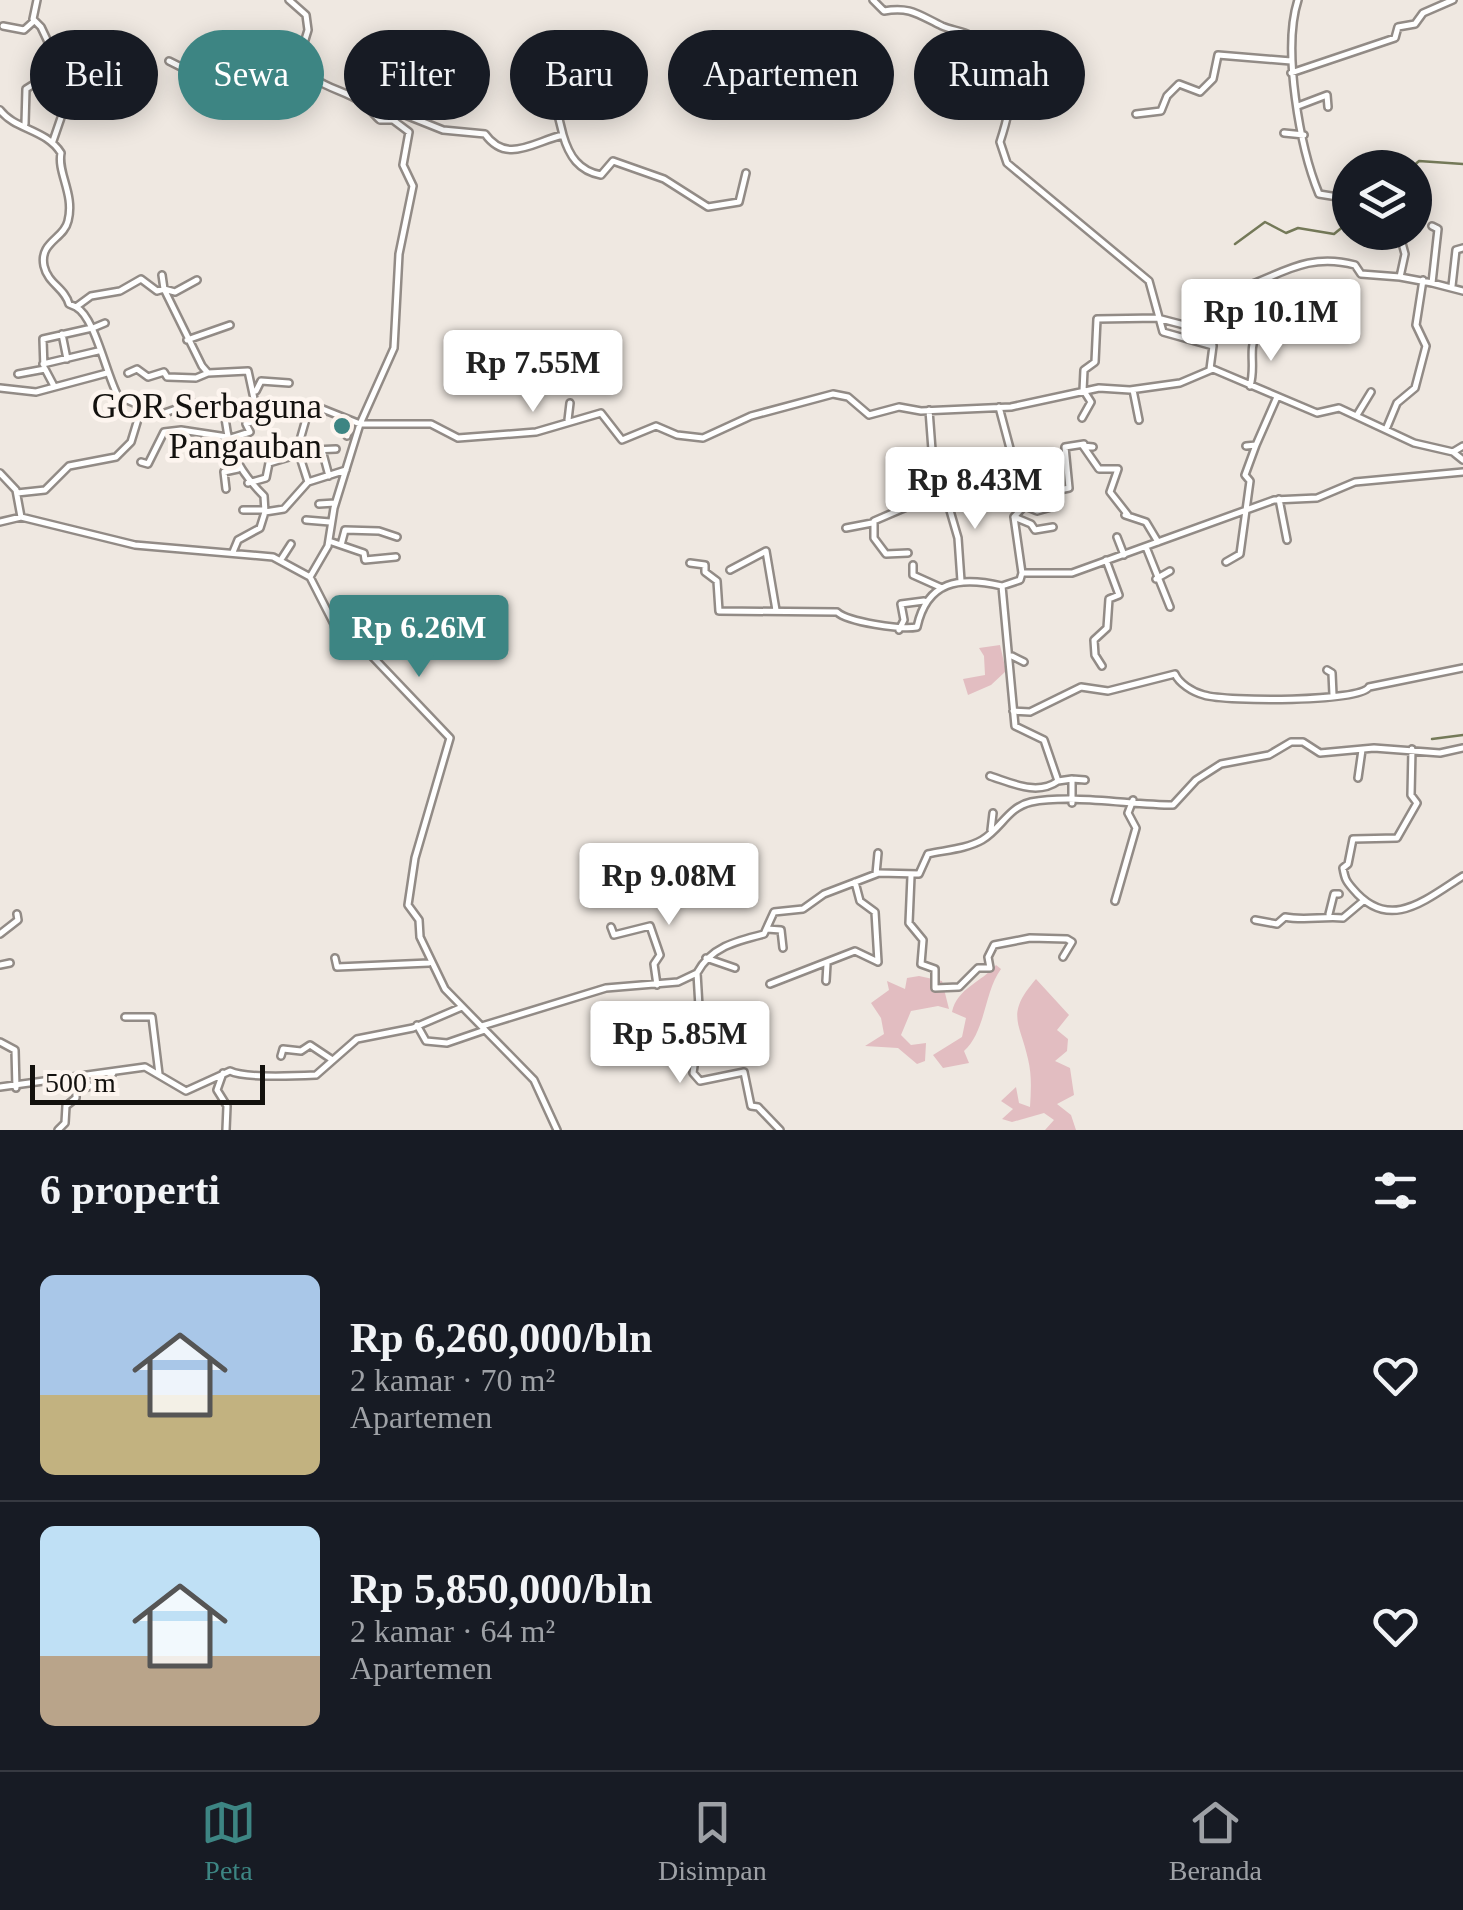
<!DOCTYPE html>
<html lang="id">
<meta charset="utf-8">
<style>
body{margin:0;font-family:"Times New Roman",serif;background:#20242c;color:#f1f3f6;height:100vh;display:flex;flex-direction:column;font-size:38px;white-space:nowrap}
*{box-sizing:border-box;margin:0}
p{font-size:32px;color:#9ea1a6}
.icon{flex:none;width:55px;height:55px;fill:none;stroke:currentColor;stroke-width:2;stroke-linecap:round;stroke-linejoin:round}
.map{position:relative;height:1130px;overflow:hidden}
.sheet{display:flex;flex-direction:column;background:#171b24;flex:1}
.sheet>*{flex:none}
.top-card{position:absolute;left:30px;top:30px;width:1405px;height:90px;display:flex;gap:20px}
.buttons{position:absolute;left:1332px;top:150px;display:grid;gap:20px}
.buttons a{display:grid;place-items:center;width:100px;height:100px;border-radius:50%;background:#171b24;box-shadow:0 5px 25px #0003;font-size:50px}
.scale{position:absolute;left:30px;bottom:25px;width:235px;box-sizing:border-box;padding-left:10px;border:5px solid #13110e;border-top:0;font-size:28px;line-height:35px;white-space:nowrap;color:#13110e;-webkit-text-stroke:8px #fdf5ef;paint-order:stroke}
.price{position:absolute;translate:-50% -85px;padding:0 22px;border-radius:10px;background:#fff;color:#222;font-size:32px;line-height:65px;filter:drop-shadow(0 2px 5px #0008)}
.price::after{content:'';position:absolute;left:50%;top:60px;width:30px;height:22px;margin-left:-15px;background:inherit;clip-path:polygon(0 0,100% 0,50% 100%)}
.price.current{background:#3d8583;color:#fff}
ul{padding:0;list-style:none}
li{display:flex;align-items:center;gap:30px;height:250px;padding:0 40px}
li+li{border-top:2px solid #363941}
li span{display:grid;place-items:center;flex:none;width:280px;height:200px;border-radius:15px;color:#555}
li>.icon{margin-inline-start:auto}
span .icon{width:120px;height:120px;fill:#fffc;stroke-width:1}
li b{font-size:42px}
h2{display:flex;justify-content:space-between;align-items:center;height:120px;padding:0 40px;font-size:42px}
.chip{padding:0 35px;border-radius:45px;background:#171b24;box-shadow:0 5px 25px #0003;font-size:35px;line-height:90px}
.chip.current{background:#3d8583;color:#fff}
.dock{display:flex;justify-content:space-around;align-items:center;height:140px;border-top:2px solid #363941;background:#171b24;font-size:28px;color:#9ea1a6}
.dock a{display:grid;justify-items:center;gap:5px}
.dock .current{color:#3d8583}
.map>svg:first-child{display:block}
.green{fill:#e2bdc1}
.lines{fill:none;stroke-linecap:round;stroke-linejoin:round}
.stream{stroke:#747958;stroke-width:2.5}
.minor-casing{stroke:#928b86;stroke-width:10}
.minor{stroke:#fff;stroke-width:5}
.poi-dot{fill:#3d8583;stroke:#fdf5ef;stroke-width:4}
.labels{text-anchor:middle;stroke-width:9;stroke-linejoin:round;paint-order:stroke}
.poi-label{font-size:35px;fill:#13110e;stroke:#fdf5ef;text-anchor:end}
</style>
<div class="map">
<svg width="1463" height="1130" viewBox="0 0 1463 1130">
<rect width="100%" height="100%" fill="#efe8e1"/>
<path class="green" d="M1000,645L1006,671L991,685L968,695L963,679L985,675L984,656L979,648Z
M996,965L1001,969C984,992 986,1031 964,1051L969,1063L943,1068L933,1055L962,1037L966,1018L952,1012C957,988 982,982 996,965Z
M919,976L942,981L949,1009L938,1006L911,1011L901,1035L911,1045L926,1043L925,1061L917,1064L898,1048L865,1046L884,1034L881,1018L871,1003L889,990L887,981L905,989L907,978Z
M1036,979L1069,1015L1057,1030L1068,1039L1067,1051L1055,1061L1070,1068L1074,1095L1057,1104L1071,1115L1076,1130H1045L1054,1120L1044,1113L1012,1122L1002,1119L1013,1109L1001,1101L1016,1087L1019,1103L1030,1107C1031,1091 1032,1075 1028,1059C1020,1022 1005,1015 1036,979Z"/>
<g class="lines">
<path class="stream" d="M1411,168L1419,161L1463,164
M1235,244L1265,222L1286,233L1298,228L1334,234L1350,221
M1432,739L1463,735"/>
<defs>
<path id="minor" d="M37,0L33,19L41,27L58,63L85,74L82,90L65,106L53,141
M289,0L306,15L308,30L300,56C310,89 340,86 363,103C369,107 374,115 380,120H393L409,132L403,165L413,186L399,254L394,348L360,424L334,508L328,546L310,577L334,624L338,643L370,654L450,738L415,858L408,905L419,920L420,937L445,989L534,1080L557,1130
M873,0L884,11C910,6 919,15 942,26C951,30 962,31 972,36C1021,62 1014,99 1000,142L1007,163L1149,281L1163,332L1213,346L1210,369
M1298,0C1282,49 1300,148 1319,194L1350,199
M3,26L24,30L34,21
M169,61L183,68L195,64L232,66L237,58L263,61L270,57L304,66
M1291,73L1395,38L1398,27L1415,24L1423,13L1453,0
M1298,106L1327,95L1328,107
M0,110C15,130 46,129 61,153C57,173 75,194 68,221C64,239 39,242 44,266C48,284 65,288 69,304L76,307L91,296L120,291L141,279L157,291L164,289L202,366L208,373L248,371L256,408
M1136,114L1161,111L1167,96L1179,84L1200,92L1213,79L1218,55L1291,61
M558,115L563,135
M393,120L403,114L443,130L485,134C507,165 535,141 563,135C569,156 579,171 601,175L613,161L664,179L708,207L739,202L746,173
M25,124L26,89L34,84L42,62L56,58
M1284,133L1304,135
M1399,232L1405,254L1400,277L1432,283L1438,229L1432,226
M162,275L164,289L175,292L197,280
M1432,283L1463,291
M1452,286L1456,250L1463,248
M76,307C95,317 106,374 118,396L136,404L143,415
M1161,319L1211,332L1213,346
M93,328L105,323
M1212,333L1227,292C1272,283 1300,250 1355,265L1361,274L1400,277
M62,334L67,359
M187,340L230,325
M43,364L98,351
M44,369L43,339L92,328
M128,373L137,369L148,377L164,372L167,377L196,378L208,373
M18,374L45,369L54,386
M1250,386C1256,366 1248,353 1256,333
M0,388L36,392L107,373
M1133,390L1139,420
M256,391L261,381L289,383
M1083,391L1084,370L1095,362L1097,319L1158,318
M224,405C226,445 236,468 264,496L265,512L284,509L308,482L346,470
M999,407L1025,505L1014,517L1022,573H1072L1274,500L1317,498L1355,482L1463,472
M143,415H159L193,403L300,413L320,408L360,424H431L458,438L536,432L601,413L622,440L656,426L677,435L703,438L751,416L833,394L848,397L869,415L899,407L921,411L1011,407L1099,388L1130,390L1180,383L1213,369L1317,413L1339,408L1414,443L1453,452L1463,460
M1357,415L1371,392
M1082,418L1091,402L1084,391
M568,420L570,403
M1387,427L1397,403L1415,388L1426,346L1416,325L1423,280
M347,436L351,421
M228,439L250,432L246,424L257,420L261,409
M300,440L308,412
M1246,446L1256,445L1277,397
M1093,447L1083,446L1099,469H1118L1110,492L1128,515
M313,450L336,449
M322,450L329,476
M1453,452L1463,446
M1011,454L1030,453L1045,476L1051,507L1037,511L1025,506
M141,462L148,464L164,432L181,430L227,437
M0,473L16,490L21,517
M248,483L266,478L269,463L299,454L308,482
M226,489L224,472L238,469
M944,490L958,538L961,581
M946,490L1014,466
M1050,492L1069,488L1065,447L1084,444
M17,493L45,490L69,466L116,457L131,442L138,419L143,415
M1279,499L1287,540
M319,504L335,503
M243,510H265
M1125,515L1146,522L1158,542
M1014,517L1031,524L1035,530L1053,527
M306,520L330,522
M0,522L21,517L135,545L273,557L310,577
M846,528L872,523
M1117,537L1124,555
M329,541L364,553L365,560L396,557
M341,545L345,530L379,531L397,537
M1146,547L1170,607
M233,552L238,540L260,528L265,512
M908,553L886,554L874,538V521L946,490L932,450L929,410
M282,558L291,544
M1226,562L1240,554L1250,481L1245,475L1256,445
M690,563L705,565V572L717,581L719,611L837,612C848,622 901,630 917,627C927,581 959,576 1002,586
M913,565V575L942,588
M730,570L766,551L776,610
M1022,573L1020,580L1002,586L1015,726L1044,740L1058,781L1072,779V803
M1156,579L1170,571
M899,630L904,620L901,604L924,601
M1012,656L1024,662
M1102,666L1095,655L1094,640L1107,628L1109,599L1119,595L1106,560
M1327,670L1332,673L1333,695
M1013,711L1030,712L1081,687L1108,691L1175,674C1179,683 1192,692 1204,695C1227,702 1361,702 1369,687L1463,668
M1412,749L1411,795L1417,803L1397,838L1353,839L1348,864L1343,868C1345,879 1346,881 1353,889C1389,932 1424,901 1463,876
M990,776C1012,783 1037,796 1058,781
M1358,778L1362,750
M1072,779L1085,780
M991,830L993,813
M876,874L878,853
M911,876L909,923L923,940L921,964L935,969V988L959,987L978,968H990L988,957L994,945L1030,938L1067,939L1072,942L1063,957
M1115,901L1136,828L1128,813L1133,800
M1329,914L1334,894H1339
M1255,920L1277,924L1285,917C1304,921 1324,916 1343,918L1362,902
M611,927L614,935L650,926L660,955L654,964L657,985
M767,929L781,930L783,948
M0,934L18,920L17,914
M335,958L337,967L429,963
M706,958L735,968
M0,965L10,963
M697,973L700,1024L693,1073L700,1081L744,1072L751,1106L758,1107L780,1130
M826,981L827,964
M770,984L855,951L878,962L875,912L860,901L855,882
M125,1017H152L159,1074
M417,1025L426,1041L447,1043L485,1030
M482,1026L606,988L678,982L697,973C711,947 736,941 764,934L774,912L803,909L824,894L879,873L919,874L928,854C946,850 966,849 982,840C1001,829 1008,807 1031,802C1073,794 1131,805 1173,805L1196,780L1221,764L1269,755L1291,742H1303L1320,753L1374,748L1440,753L1463,748
M0,1042L15,1050L16,1088
M281,1056L283,1049L301,1051L310,1045L331,1059
M223,1073L217,1090L227,1106L226,1130
M0,1087L145,1067L186,1091L230,1071C244,1078 296,1076 316,1075L357,1039L413,1028L462,1007
M58,1130L65,1123L66,1106L76,1098V1091L108,1080L113,1073"/>
</defs>
<use href="#minor" class="minor-casing"/>
<use href="#minor" class="minor"/>
</g>
<circle class="poi-dot" cx="342" cy="426" r="10"/>
<g class="labels">
<g class="poi-label">
<text x="322" y="418">GOR Serbaguna<tspan x="322" dy="40">Pangauban</tspan></text>
</g>
</g>
</svg>
<div class="buttons">
<a><svg class="icon" aria-label="layers" viewBox="0 0 24 24"><path d="M12 4l9 5-9 5-9-5zM3 14l9 5 9-5"/></svg></a>
</div>
<div class="scale">500 m</div>
<b class="price" style="left:1271px;top:364px">Rp 10.1M</b>
<b class="price" style="left:533px;top:415px">Rp 7.55M</b>
<b class="price" style="left:975px;top:532px">Rp 8.43M</b>
<b class="price current" style="left:419px;top:680px">Rp 6.26M</b>
<b class="price" style="left:669px;top:928px">Rp 9.08M</b>
<b class="price" style="left:680px;top:1086px">Rp 5.85M</b>
<div class="top-card">
<a class="chip">Beli</a>
<a class="chip current">Sewa</a>
<a class="chip">Filter</a>
<a class="chip">Baru</a>
<a class="chip">Apartemen</a>
<a class="chip">Rumah</a>
</div>
</div>
<section class="sheet">
<h2>6 properti<svg class="icon" aria-label="filters" viewBox="0 0 24 24"><path d="M4 7h16M4 17h16"/><circle cx="9" cy="7" r="2"/><circle cx="15" cy="17" r="2"/></svg></h2>
<ul>
<li><span style="background:linear-gradient(#a9c7e8 60%,#c2b280 0)"><svg class="icon" aria-label="home" viewBox="0 0 24 24"><path d="M3 11l9-7 9 7M6 9v11h12V9"/></svg></span><div><b>Rp 6,260,000/bln</b><p>2 kamar · 70 m²</p><p>Apartemen</p></div><svg class="icon" aria-label="heart" viewBox="0 0 24 24"><path d="M12 20l-8-8c-3-5 5-10 8-4 3-6 11-1 8 4z"/></svg></li>
<li><span style="background:linear-gradient(#bfe0f5 65%,#b9a48a 0)"><svg class="icon" aria-label="home" viewBox="0 0 24 24"><path d="M3 11l9-7 9 7M6 9v11h12V9"/></svg></span><div><b>Rp 5,850,000/bln</b><p>2 kamar · 64 m²</p><p>Apartemen</p></div><svg class="icon" aria-label="heart" viewBox="0 0 24 24"><path d="M12 20l-8-8c-3-5 5-10 8-4 3-6 11-1 8 4z"/></svg></li>
</ul>
</section>
<nav class="dock">
<a class="current"><svg class="icon" aria-label="map" viewBox="0 0 24 24"><path d="M3 6l6-2 6 2 6-2v14l-6 2-6-2-6 2zM9 4v14M15 6v14"/></svg>Peta</a>
<a><svg class="icon" aria-label="saved" viewBox="0 0 24 24"><path d="M7 4h10v16l-5-4-5 4z"/></svg>Disimpan</a>
<a><svg class="icon" aria-label="home" viewBox="0 0 24 24"><path d="M3 11l9-7 9 7M6 9v11h12V9"/></svg>Beranda</a>
</nav>
